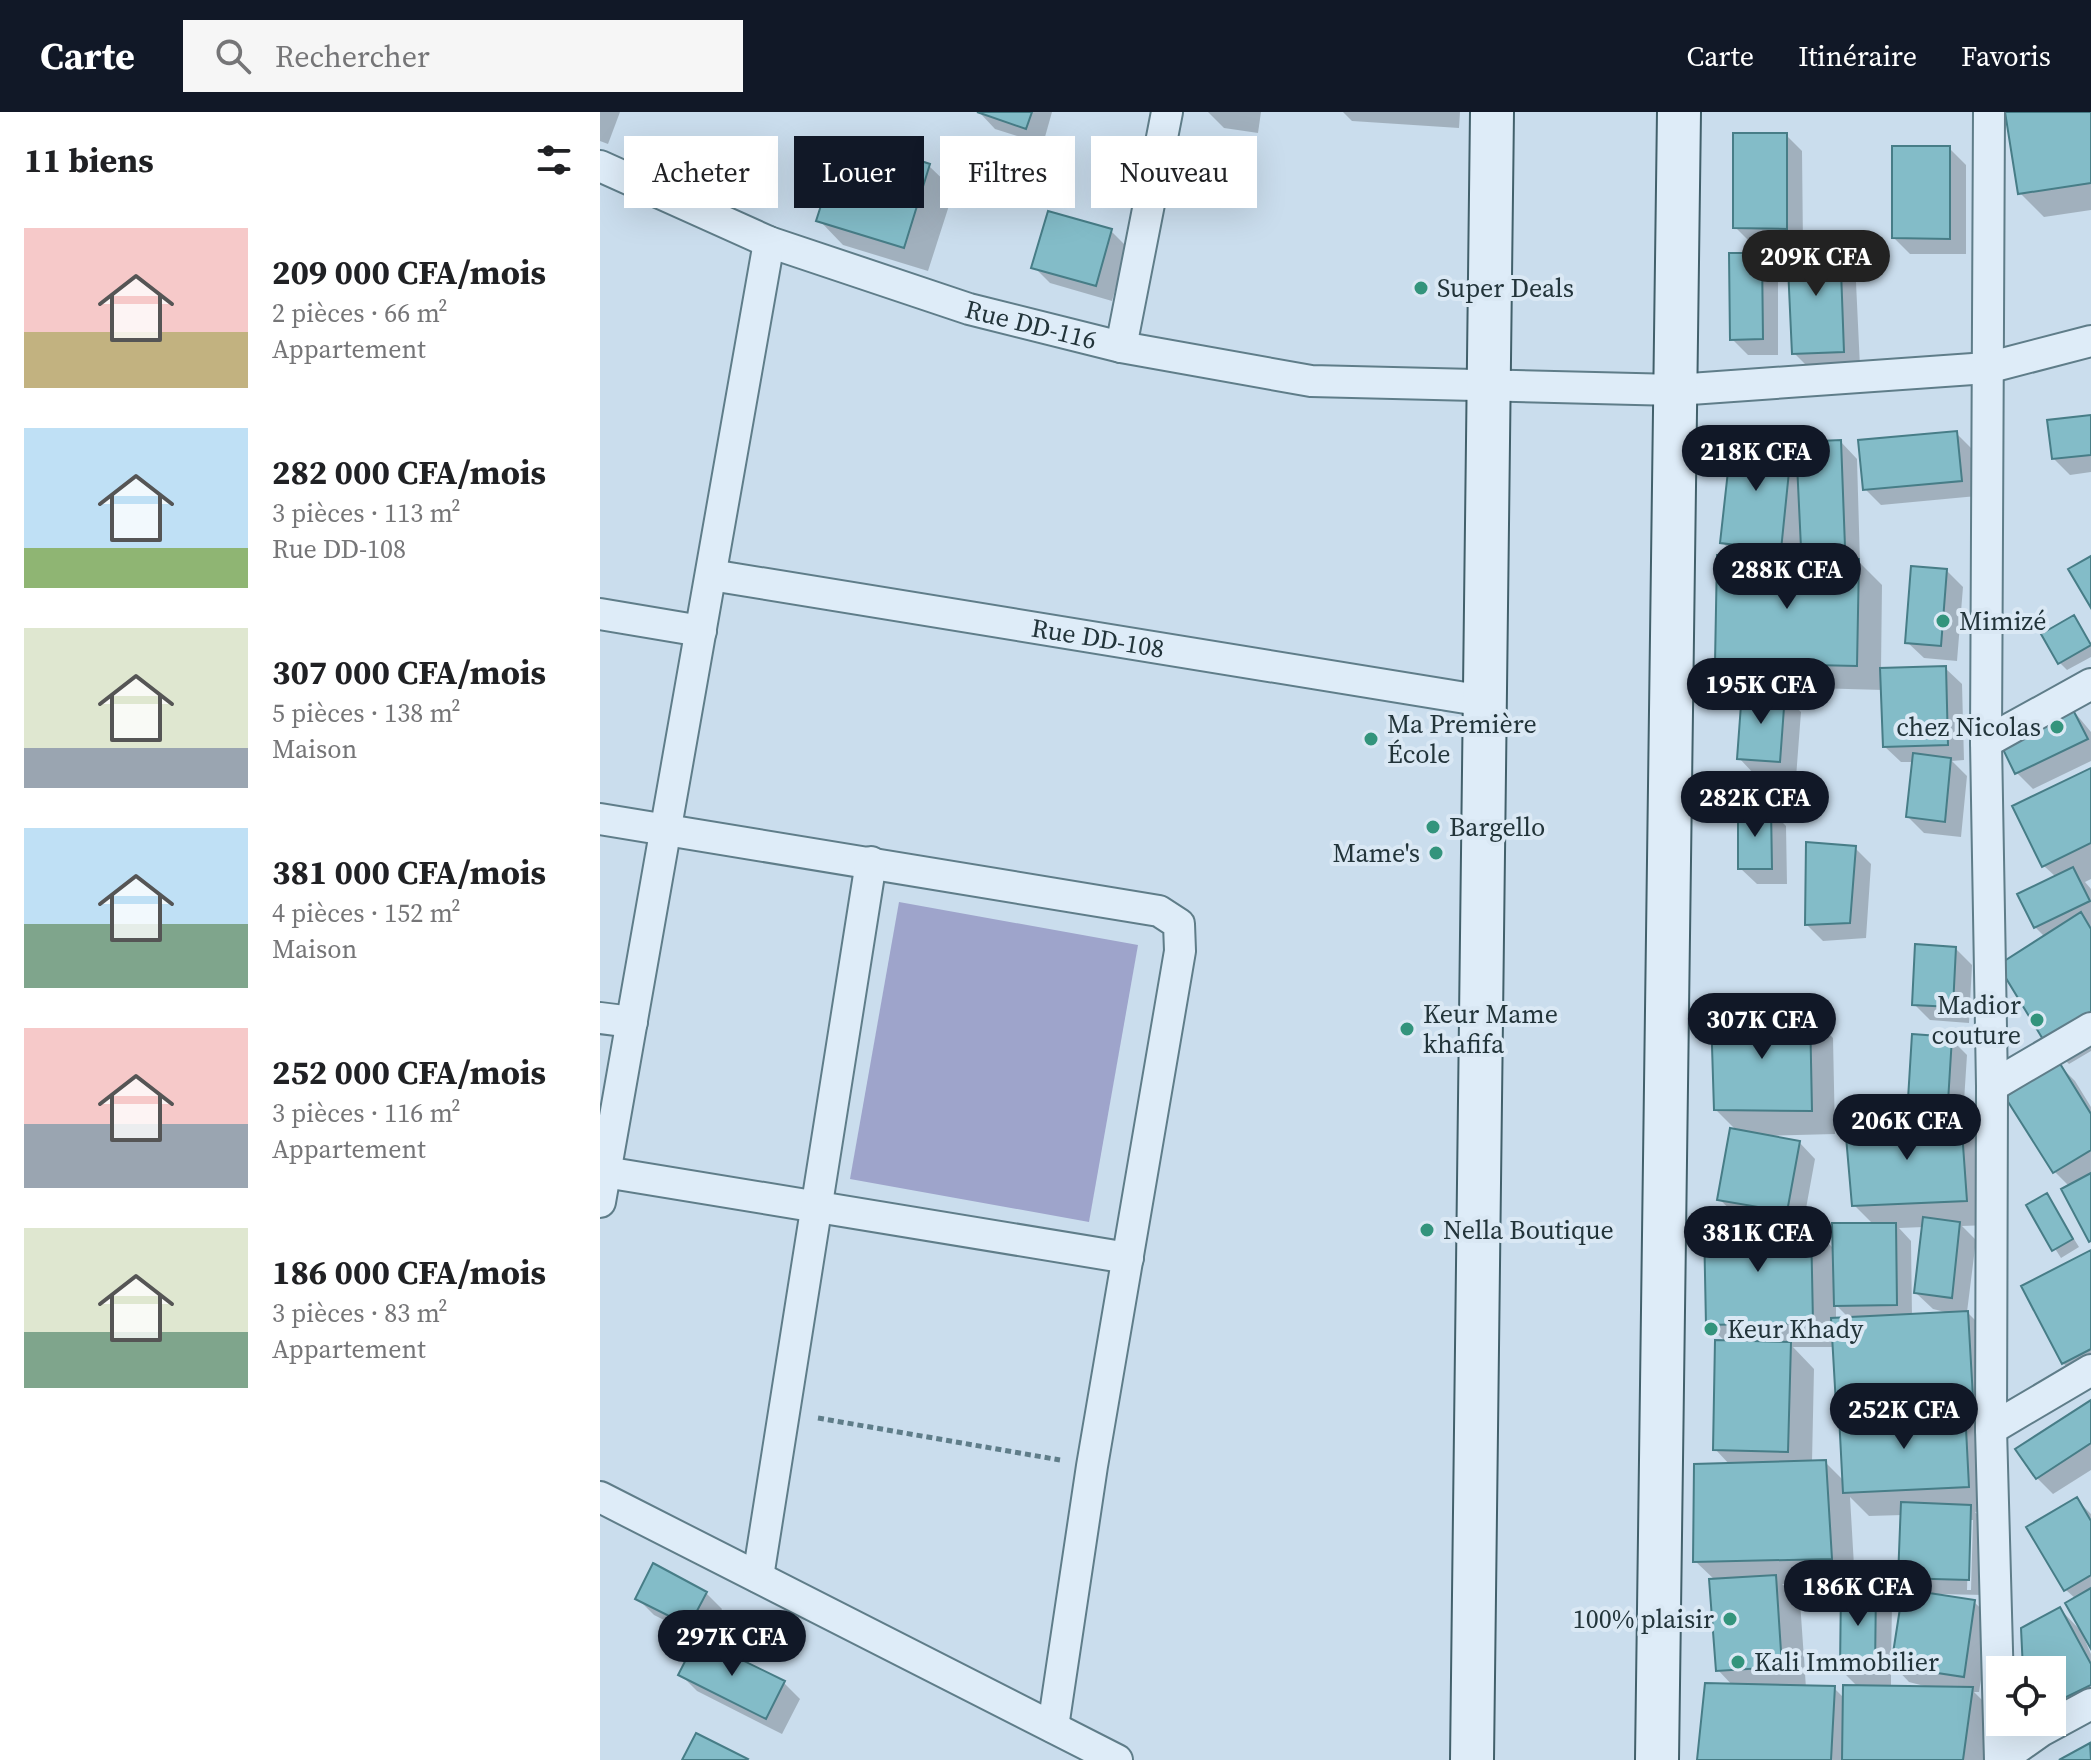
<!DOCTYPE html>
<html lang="fr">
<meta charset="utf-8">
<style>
body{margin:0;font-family:"Source Serif 4",serif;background:#f6f6f6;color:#202124;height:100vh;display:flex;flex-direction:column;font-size:30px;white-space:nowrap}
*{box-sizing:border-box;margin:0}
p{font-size:26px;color:#757577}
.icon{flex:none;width:44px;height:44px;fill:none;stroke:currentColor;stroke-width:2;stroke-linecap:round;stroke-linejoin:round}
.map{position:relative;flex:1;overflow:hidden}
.details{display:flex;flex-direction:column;background:#fff;width:600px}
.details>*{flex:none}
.banner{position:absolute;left:24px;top:24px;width:760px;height:72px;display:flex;gap:16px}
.tools{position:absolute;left:1386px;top:1544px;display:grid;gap:16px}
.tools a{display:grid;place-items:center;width:80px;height:80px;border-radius:0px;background:#fff;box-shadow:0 8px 32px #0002;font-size:40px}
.price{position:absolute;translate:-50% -68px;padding:0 18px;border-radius:28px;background:#111827;color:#fff;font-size:26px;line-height:52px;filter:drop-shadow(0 2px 4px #0008)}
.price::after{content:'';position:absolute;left:50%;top:48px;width:24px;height:18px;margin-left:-12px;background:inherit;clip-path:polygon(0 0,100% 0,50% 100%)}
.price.active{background:#222;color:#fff}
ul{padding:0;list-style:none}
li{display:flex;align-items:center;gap:24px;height:200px;padding:0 24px}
li span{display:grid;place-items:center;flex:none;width:224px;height:160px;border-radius:0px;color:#555}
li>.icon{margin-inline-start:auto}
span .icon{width:96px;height:96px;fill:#fffc;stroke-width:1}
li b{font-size:34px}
h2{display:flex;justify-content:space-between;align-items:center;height:96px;padding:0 24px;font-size:34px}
.chip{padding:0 28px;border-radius:0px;background:#fff;box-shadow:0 8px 32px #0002;font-size:28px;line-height:72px}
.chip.active{background:#111827;color:#fff}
header{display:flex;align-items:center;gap:48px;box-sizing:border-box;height:112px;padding:0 40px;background:#111827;color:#fff}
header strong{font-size:38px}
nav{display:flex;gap:44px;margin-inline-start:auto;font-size:28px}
.search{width:560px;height:72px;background:#f6f6f6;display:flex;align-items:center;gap:20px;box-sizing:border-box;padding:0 28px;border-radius:0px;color:#757577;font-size:30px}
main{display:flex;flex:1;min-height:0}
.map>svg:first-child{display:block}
.green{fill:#9ea4cb}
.shadow{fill:#0003;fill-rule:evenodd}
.building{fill:#83bcc8;stroke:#477d87;stroke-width:2}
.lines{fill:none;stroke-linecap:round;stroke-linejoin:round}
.street-casing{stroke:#5f7d89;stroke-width:34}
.secondary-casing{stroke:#42606b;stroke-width:46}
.path{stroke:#5f7d89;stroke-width:5;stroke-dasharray:6 4;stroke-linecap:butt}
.street{stroke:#deecf8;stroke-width:30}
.secondary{stroke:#deecf8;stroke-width:42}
.poi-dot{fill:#33947c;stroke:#dae8f4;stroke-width:3}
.labels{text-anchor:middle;stroke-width:8;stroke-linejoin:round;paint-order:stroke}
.poi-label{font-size:26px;fill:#22343a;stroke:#dae8f4;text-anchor:start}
.street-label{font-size:26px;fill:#22343a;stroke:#dae8f4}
</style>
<header>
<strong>Carte</strong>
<div class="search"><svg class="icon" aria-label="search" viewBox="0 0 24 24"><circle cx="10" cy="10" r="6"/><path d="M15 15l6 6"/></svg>Rechercher</div>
<nav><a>Carte</a><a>Itinéraire</a><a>Favoris</a></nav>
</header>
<main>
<section class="details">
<h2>11 biens<svg class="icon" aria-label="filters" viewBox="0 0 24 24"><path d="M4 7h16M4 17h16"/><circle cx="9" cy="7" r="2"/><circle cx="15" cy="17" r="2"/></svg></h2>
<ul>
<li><span style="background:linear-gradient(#f6c9c9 65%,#c2b280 0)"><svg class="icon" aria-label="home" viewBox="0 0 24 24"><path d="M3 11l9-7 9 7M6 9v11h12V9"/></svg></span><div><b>209 000 CFA/mois</b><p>2 pièces · 66 m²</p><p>Appartement</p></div></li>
<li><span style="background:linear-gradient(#bfe0f5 75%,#8fb573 0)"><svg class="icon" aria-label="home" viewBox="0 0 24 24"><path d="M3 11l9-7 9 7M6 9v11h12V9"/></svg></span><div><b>282 000 CFA/mois</b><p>3 pièces · 113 m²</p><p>Rue DD-108</p></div></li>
<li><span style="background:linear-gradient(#dfe7d0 75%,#9aa5b1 0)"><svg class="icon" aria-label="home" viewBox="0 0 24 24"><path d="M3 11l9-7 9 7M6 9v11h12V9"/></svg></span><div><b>307 000 CFA/mois</b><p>5 pièces · 138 m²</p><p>Maison</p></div></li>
<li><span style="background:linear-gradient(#bfe0f5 60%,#7fa58c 0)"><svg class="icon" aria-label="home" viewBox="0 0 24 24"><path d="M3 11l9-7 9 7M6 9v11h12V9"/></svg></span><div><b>381 000 CFA/mois</b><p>4 pièces · 152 m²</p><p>Maison</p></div></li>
<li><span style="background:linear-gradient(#f6c9c9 60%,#9aa5b1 0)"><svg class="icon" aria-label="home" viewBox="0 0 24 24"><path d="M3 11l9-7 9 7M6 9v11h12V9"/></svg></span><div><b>252 000 CFA/mois</b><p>3 pièces · 116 m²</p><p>Appartement</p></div></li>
<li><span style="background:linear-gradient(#dfe7d0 65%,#7fa58c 0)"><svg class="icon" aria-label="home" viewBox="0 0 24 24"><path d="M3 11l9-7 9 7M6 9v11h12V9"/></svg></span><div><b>186 000 CFA/mois</b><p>3 pièces · 83 m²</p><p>Appartement</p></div></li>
</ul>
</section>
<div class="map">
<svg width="1491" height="1648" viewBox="0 0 1491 1648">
<rect width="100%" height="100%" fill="#cadded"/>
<path class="green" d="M299,790L538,833L489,1110L250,1067Z"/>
<path class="shadow" d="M0,0H20L8,32L0,29Z
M379,0H452L443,32L395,17Z
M608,0H661L658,21L624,16Z
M743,0H860L859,16L752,9Z
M1407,0H1491V98L1444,105L1420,81Z
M1186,23L1202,39L1203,134L1239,133L1255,149L1260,255L1210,257L1194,241L1189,132H1152L1135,115Z
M1349,36L1366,53V142H1310L1294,126Z
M329,54L354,78L328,159L243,133L219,108Z
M511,119L527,135L512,189L450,171L434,155Z
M1162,143L1178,159V243H1148L1132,227Z
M1491,305V360L1470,363L1454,347Z
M1356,321L1372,337L1377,384L1281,393L1265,377Z
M1241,330L1257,347L1260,451L1282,473L1281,558L1345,556L1362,572L1364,648L1352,649L1367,664L1361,725L1324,721L1308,705L1314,650H1301L1284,634L1283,578L1142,574L1117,550L1138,446L1122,430L1191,332L1199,340ZM1207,439L1215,448L1206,447Z
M1347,459L1363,475L1357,549L1324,546L1307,530Z
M1474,506L1491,531V545L1467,558L1459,550Z
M1184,584L1201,600L1196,666L1155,663L1139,646Z
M1471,596L1491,620V649L1433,677L1417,661Z
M1491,658V767L1485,770L1491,777V939L1469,952L1445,928V825L1435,815L1456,765L1444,754Z
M1170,698L1186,714L1187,772H1157L1140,756Z
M1255,736L1271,752L1266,826L1223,829L1207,813Z
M1356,837L1372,853L1369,911L1330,908L1314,892Z
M1209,901L1233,926L1235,1022L1164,1024L1199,1030L1215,1047L1203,1113H1210L1235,1138L1274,1113L1254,1093L1354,1007L1326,1003L1310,986L1351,927L1367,943L1363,1005H1358L1384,1031L1390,1113L1362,1114L1376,1128L1367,1200L1392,1225V1399L1375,1400L1387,1412L1384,1483L1338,1482V1485L1374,1490L1391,1506L1379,1580H1374L1396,1602L1390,1648H1099L1133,1574L1118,1558L1116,1469L1095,1449L1130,1353L1115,1337L1126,1230L1108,1213L1182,1112L1136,1103L1119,1087L1138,1020L1116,998ZM1324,1115L1316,1181L1333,1197L1353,1202L1312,1204L1311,1129L1299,1116ZM1236,1193L1250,1207L1236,1208ZM1193,1235H1235L1238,1292L1250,1304L1244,1369L1225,1350H1212L1214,1257ZM1250,1385L1269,1404L1303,1403L1300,1465L1317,1481L1291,1551L1292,1492L1275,1475L1242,1559L1258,1575L1245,1587L1234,1576H1206L1200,1489L1182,1472L1255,1471ZM1369,1408H1373L1371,1478H1367ZM1291,1551L1309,1570L1336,1577L1291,1576Z
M1459,953L1475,969L1491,995V1129L1463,1077L1469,1074L1455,1060L1407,985Z
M1446,1083L1479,1135L1461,1146L1428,1094Z
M1491,1141V1273L1487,1275L1463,1251Z
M1491,1290V1358L1453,1382L1437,1366Z
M1477,1388L1491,1402V1533L1476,1487L1466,1478Z
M106,1481L122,1497L104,1531L184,1571L200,1587L182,1622L97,1579L81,1563L100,1526L54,1503L37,1486Z
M1460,1497L1481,1519L1491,1542V1597L1452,1610V1558H1425Z"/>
<path class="building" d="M377,0H432L426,17Z
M1405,0H1491V71L1418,82Z
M1133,21H1187V117L1133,116Z
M1292,34H1350V127L1292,126Z
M303,43L330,52L304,136L216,109L236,47L296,65Z
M448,99L512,117L496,174L431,156Z
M1240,131L1244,240L1192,242L1187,133Z
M1129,141H1162L1163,227L1130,228Z
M1491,303V343L1452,347L1447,308Z
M1357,319L1362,369L1263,378L1258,328Z
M1132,323L1192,330L1181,438L1120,431Z
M1241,328L1245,435L1201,436L1196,330Z
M1117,443L1259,447L1257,554L1115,551Z
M1491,444V496L1468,457Z
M1311,454L1347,457L1341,534L1305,531Z
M1474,503L1491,533L1458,552L1441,522Z
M1346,554L1348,633L1283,635L1280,556Z
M1142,579L1185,582L1180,650L1137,647Z
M1471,594L1488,627L1415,662L1399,629Z
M1313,641L1351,646L1345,710L1306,705Z
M1491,656V731L1442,755L1412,694Z
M1138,696H1171L1172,757H1138Z
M1206,730L1256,734L1250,811L1205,813Z
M1473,755L1490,789L1434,816L1417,782Z
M1481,800L1491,817V900L1444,929L1398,853Z
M1315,832L1356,835L1353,895L1312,893Z
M1210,899L1212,999L1114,998L1111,902Z
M1312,922L1352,925L1348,990L1308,987Z
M1459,950L1491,1002V1038L1453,1061L1405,985Z
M1361,1005L1367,1089L1252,1094L1245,1013Z
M1130,1016L1200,1029L1187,1100L1117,1088Z
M1491,1061V1129L1489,1130L1461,1077Z
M1447,1081L1473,1127L1452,1139L1426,1093Z
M1323,1105L1360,1110L1352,1186L1314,1181Z
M1211,1111L1213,1211L1106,1213L1104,1113Z
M1232,1111H1296L1297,1193L1234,1194Z
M1491,1138V1237L1462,1252L1421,1174Z
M1368,1199L1373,1286L1236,1293L1231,1206Z
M1115,1228L1191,1230L1188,1340L1113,1338Z
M1491,1288V1331L1436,1367L1415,1337Z
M1365,1297L1369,1375L1243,1381L1239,1303Z
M1226,1348L1232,1447L1093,1450L1094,1352Z
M1477,1385L1491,1409V1463L1464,1479L1426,1415Z
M1301,1390L1371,1393L1369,1468L1298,1466Z
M53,1451L107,1480L89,1514L35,1487Z
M1176,1463L1182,1555L1116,1559L1109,1467Z
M1241,1473H1276L1275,1560H1240Z
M1491,1476V1537L1465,1491Z
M1303,1477L1375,1488L1364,1565L1291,1554Z
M1460,1495L1491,1552V1573L1452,1592V1558H1423L1421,1516Z
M97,1526L185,1569L166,1607L78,1563Z
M1105,1571L1235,1574L1231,1648H1097Z
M1243,1573L1373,1575L1363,1648H1242Z
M96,1621L148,1647L147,1648H82Z
M1490,1631L1491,1648H1459Z"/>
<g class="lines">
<defs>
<g id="street">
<path d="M1389,0L1386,630L1392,974L1391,1317L1400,1648"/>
<path id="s1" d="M0,54L169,130L369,197L521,235L711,269L1076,278L1387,256L1491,229"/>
<path d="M521,235L567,0"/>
<path id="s2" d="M111,463L884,589"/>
<path d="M0,502L101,519"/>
<path d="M1386,630L1491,572"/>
<path d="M0,707L559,799L579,812L580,839L492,1354L453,1615"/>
<path d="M0,906L32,910"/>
<path d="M1392,974L1491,916"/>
<path d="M5,1060L528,1146"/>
<path d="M0,1090L169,130"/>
<path d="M1391,1317L1491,1258"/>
<path d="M0,1385L517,1648"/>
<path d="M158,1465L271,750"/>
<path d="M1400,1648L1441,1619L1491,1592"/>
</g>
<path id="secondary" d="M872,1648L892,0
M1057,1648L1079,0"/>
</defs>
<use href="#street" class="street-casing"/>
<use href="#secondary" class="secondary-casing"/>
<path class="path" d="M218,1306L460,1348"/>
<use href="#street" class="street"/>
<use href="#secondary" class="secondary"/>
</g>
<g class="poi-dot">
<circle cx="821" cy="176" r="8"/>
<circle cx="1343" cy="509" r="8"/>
<circle cx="1457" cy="615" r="8"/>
<circle cx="771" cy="627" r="8"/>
<circle cx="833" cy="715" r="8"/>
<circle cx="836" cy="741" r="8"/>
<circle cx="1437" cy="908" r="8"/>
<circle cx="807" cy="917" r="8"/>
<circle cx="827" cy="1118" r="8"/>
<circle cx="1111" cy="1217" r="8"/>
<circle cx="1130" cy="1507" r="8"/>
<circle cx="1138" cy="1550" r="8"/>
</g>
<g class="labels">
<g class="poi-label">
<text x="837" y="185">Super Deals</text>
<text x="1359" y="518">Mimizé</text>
<text x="787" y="621">Ma Première<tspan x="787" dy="30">École</tspan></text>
<text x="1441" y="624" text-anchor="end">chez Nicolas</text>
<text x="849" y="724">Bargello</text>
<text x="820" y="750" text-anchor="end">Mame's</text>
<text x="1421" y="902" text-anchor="end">Madior<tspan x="1421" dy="30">couture</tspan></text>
<text x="823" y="911">Keur Mame<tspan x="823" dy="30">khafifa</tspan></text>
<text x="843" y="1127">Nella Boutique</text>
<text x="1127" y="1226">Keur Khady</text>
<text x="1114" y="1516" text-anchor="end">100% plaisir</text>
<text x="1154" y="1559">Kali Immobilier</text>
</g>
<g class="street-label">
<text dy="9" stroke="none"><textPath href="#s1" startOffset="460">Rue DD-116</textPath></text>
<text dy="9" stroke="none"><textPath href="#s2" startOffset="392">Rue DD-108</textPath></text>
</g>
</g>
</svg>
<div class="tools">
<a><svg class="icon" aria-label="locate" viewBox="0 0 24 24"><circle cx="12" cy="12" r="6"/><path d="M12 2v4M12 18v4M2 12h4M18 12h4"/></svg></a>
</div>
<b class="price active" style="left:1216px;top:186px">209K CFA</b>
<b class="price" style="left:1156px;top:381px">218K CFA</b>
<b class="price" style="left:1187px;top:499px">288K CFA</b>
<b class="price" style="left:1161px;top:614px">195K CFA</b>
<b class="price" style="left:1155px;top:727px">282K CFA</b>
<b class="price" style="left:1162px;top:949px">307K CFA</b>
<b class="price" style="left:1307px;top:1050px">206K CFA</b>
<b class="price" style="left:1158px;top:1162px">381K CFA</b>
<b class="price" style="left:1304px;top:1339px">252K CFA</b>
<b class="price" style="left:1258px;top:1516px">186K CFA</b>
<b class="price" style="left:132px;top:1566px">297K CFA</b>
<div class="banner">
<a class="chip">Acheter</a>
<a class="chip active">Louer</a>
<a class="chip">Filtres</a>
<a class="chip">Nouveau</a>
</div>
</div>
</main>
